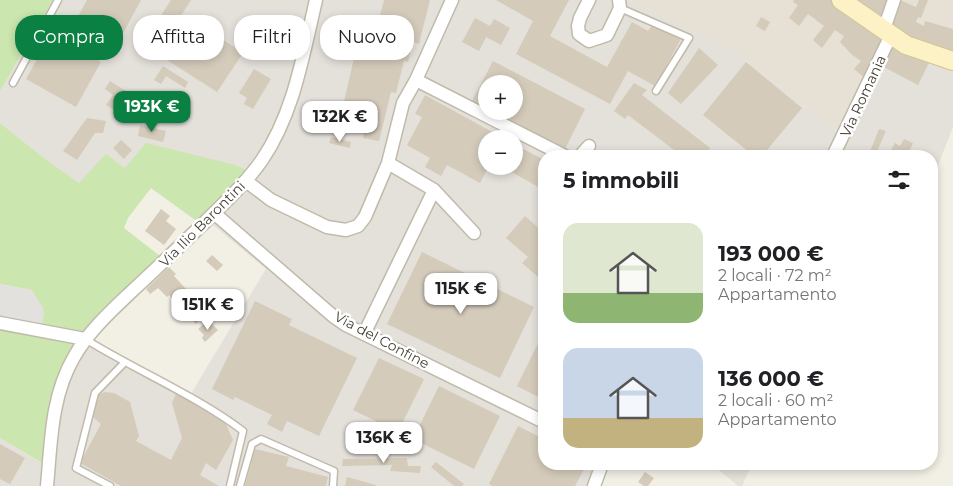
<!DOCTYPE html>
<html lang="it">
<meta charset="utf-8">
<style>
body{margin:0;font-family:Montserrat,sans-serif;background:#f2f2f2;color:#202124;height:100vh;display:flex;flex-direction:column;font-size:19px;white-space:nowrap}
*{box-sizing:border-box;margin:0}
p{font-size:16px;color:#757577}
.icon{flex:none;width:28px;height:28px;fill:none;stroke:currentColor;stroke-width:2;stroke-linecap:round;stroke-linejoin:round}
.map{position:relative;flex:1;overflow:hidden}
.details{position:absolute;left:538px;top:150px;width:400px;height:320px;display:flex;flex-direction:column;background:#fff;border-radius:20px;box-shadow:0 2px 8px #0003}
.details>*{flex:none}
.guide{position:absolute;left:15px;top:15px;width:448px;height:45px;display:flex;gap:10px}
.tools{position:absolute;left:478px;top:75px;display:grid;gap:10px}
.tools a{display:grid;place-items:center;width:45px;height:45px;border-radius:50%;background:#fff;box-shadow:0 2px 8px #0003;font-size:25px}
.price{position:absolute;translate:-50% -42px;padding:0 11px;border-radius:10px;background:#fff;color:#222;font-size:16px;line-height:32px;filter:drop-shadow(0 1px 2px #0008)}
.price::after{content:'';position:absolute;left:50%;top:30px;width:15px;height:11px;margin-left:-8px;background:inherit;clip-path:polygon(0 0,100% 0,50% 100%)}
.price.selected{background:#0b8043;color:#fff}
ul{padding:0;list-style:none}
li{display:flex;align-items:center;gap:15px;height:125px;padding:0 25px}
li span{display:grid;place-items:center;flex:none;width:140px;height:100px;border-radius:15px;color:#555}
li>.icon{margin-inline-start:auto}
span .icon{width:60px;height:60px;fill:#fffc;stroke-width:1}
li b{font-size:21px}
h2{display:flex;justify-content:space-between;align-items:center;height:60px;padding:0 25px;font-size:21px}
.tag{padding:0 18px;border-radius:20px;background:#fff;box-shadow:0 2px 8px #0003;font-size:18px;line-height:45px}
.tag.selected{background:#0b8043;color:#fff}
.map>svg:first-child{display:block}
.residential{fill:#e6e1d4}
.industrial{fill:#e4e0da;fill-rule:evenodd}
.green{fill:#cbe6af}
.parking{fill:#e3e1de}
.building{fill:#d4cbbb}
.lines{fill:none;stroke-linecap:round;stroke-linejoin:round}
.lane-casing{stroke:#c0baab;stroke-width:9}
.street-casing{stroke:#c0baab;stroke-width:15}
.secondary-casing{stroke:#d1c496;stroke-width:20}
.lane{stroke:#fff;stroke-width:6}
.street{stroke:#fff;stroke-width:12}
.secondary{stroke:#fdf2c5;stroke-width:18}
.labels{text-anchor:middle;stroke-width:5;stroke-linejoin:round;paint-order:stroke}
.street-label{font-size:14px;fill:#453f35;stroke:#fff}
</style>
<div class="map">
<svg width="953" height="486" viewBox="0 0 953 486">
<rect width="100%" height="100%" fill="#f2efe5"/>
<path class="residential" d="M629,0H953V61H930L918,85L880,66L844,136L731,49Z"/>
<path class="industrial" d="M53,0H629L731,49L844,136L880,65L918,85L930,61H953V127L931,183V156H544V464H602L594,486H0V438L48,467L53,426L85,339L189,397L266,269L207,220L125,168L106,155L79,184L49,162L0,123V91ZM486,84H514V111H486ZM486,139H514V166H486Z
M712,464H752L742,486H738Z"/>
<path class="green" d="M0,0H53L0,91Z
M0,123L49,162L79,183L106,154L125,168L146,143L235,165L253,173L202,225L151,188L128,218L124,228L165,260L98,324L65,376L49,467L0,438V323L32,290L0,284Z"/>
<path class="parking" d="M0,284L32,290L43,308L44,314L41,331L0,323Z"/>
<path class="building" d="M87,0H141L114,50L99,42L103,34L76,20Z
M171,0H191L164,42L150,33Z
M384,0H430L419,44L413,42L408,62L404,61L396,93L391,92L379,141L363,138L367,121L341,115L356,49L368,52L376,15L380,16Z
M496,0H569L550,36L607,67L632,22L648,31L653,24L681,39L655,86L628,71L610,104L516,54L533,21Z
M794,0H831L889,38L866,79L854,69L861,61L852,55L840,42L844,36L835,30L822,48L813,40L824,26L808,14L799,26L789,18L798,5L793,2Z
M857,0H890L883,17Z
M900,0L916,7L919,0H928L921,18L918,17L916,22L924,26L925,21L953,29V51L909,38L891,25Z
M761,17L770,22L765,31L756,26Z
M475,18L490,26L494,19L510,28L501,45L486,37L479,51L462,42Z
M193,20L243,53L217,92L167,60Z
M51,34L101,62L76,107L26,79Z
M892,41L930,61L918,85L880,65Z
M699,48L718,65L681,104L668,93Z
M493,61L585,109L565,149L492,111H514V84H486V108L472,101Z
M746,62L802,108L762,156H754L703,115Z
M163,66L188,82L185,88L166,76L161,84L154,80Z
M254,69L271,79L253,109L244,104L247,98L239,93Z
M110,81L139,99L134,107L123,100L116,111L106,105L113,95L105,89Z
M634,83L647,90L642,95L710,148L704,156H682L628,115L625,119L614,111Z
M425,95L505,139H486V166H489L480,183L447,165L441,176L425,167L430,158L407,145L422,117L415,114Z
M87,118L106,121L103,133H95L77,160L63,151Z
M140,125L166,131L163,142L138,136Z
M879,129L886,131L875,156L869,154Z
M331,137L351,142L350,148L329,143Z
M904,139L913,143L907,156H888L895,143L900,146Z
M121,140L132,150L124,159L113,148Z
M514,144L544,160V186L542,189L501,166H514Z
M161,209L170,216L166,221L176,229L164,245L145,231Z
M525,216L544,233V282L522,263L528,257L506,238Z
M422,252L534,307L500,378L387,324Z
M212,255L223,265L217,271L206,261Z
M169,267L176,274L174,276L208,313L196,324L169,295L167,297L158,288L150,294L146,289Z
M255,301L292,319L289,325L357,358L319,436L287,421L282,432L267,424L272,415L235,397L233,400L212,389Z
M205,323L209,327L212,324L218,330L205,342L202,338L204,335L198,329Z
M544,331V400L517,386Z
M379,358L424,379L398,432L353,410Z
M439,386L500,416L474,469L413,439Z
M105,392L114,393L130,402L139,436L136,441L171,460L182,438L172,403L176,393L225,422L233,440L216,470L206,463L200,475L219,486H121L80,463L101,424L93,417L91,410L93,402L98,395Z
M518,426L544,439V464H587L575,486H492L489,484Z
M0,444L25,458L10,484L0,479Z
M255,449L289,457L286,466L328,477L326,486H245Z
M407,458L408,466H421L420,473L390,471L392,465L342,466L343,459Z
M436,462L464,484L462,486H454L431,467Z
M645,472L654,478L648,486H644L638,482Z
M347,477L376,485V486H345Z"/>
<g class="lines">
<defs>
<path id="lane" d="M620,8L689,38L656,91
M13,83L58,0
M85,339C137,371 195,395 243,431L230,486
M110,486L76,468L95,393L124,363
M240,486L252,444L261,439L334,471L333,486"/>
<path id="street" d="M589,0L580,18L578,26L579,34L589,41L607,35L620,8L619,0
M884,29L894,0
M416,80L565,156
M580,156L589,146
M833,156L891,35
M246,181L271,200L327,227L346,230L358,226L365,217L388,163L403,103L416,80L452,0
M434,190L474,233
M214,213L333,316L346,325L544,422
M0,323L85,339
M364,334L434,190L388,163
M47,486C51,443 51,396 74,357C88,332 110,312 131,292C156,269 181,245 205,222C225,202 246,183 262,160C294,113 303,55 316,0
M594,486L602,464"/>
<path id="secondary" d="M841,0L906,45L953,61"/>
</defs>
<use href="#lane" class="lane-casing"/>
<use href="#street" class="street-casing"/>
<use href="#secondary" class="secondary-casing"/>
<use href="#lane" class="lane"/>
<use href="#street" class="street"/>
<use href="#secondary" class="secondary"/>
</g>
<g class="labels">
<g class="street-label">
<text transform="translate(863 96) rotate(-65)" y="5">Via Romania</text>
<text transform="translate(202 224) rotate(-45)" y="5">Via Ilio Barontini</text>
<text transform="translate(382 340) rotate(28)" y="5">Via del Confine</text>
</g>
</g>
</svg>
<div class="tools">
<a>+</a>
<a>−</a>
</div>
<b class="price selected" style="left:152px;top:133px">193K €</b>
<b class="price" style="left:340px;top:143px">132K €</b>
<b class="price" style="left:461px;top:315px">115K €</b>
<b class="price" style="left:208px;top:331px">151K €</b>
<b class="price" style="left:384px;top:464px">136K €</b>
<div class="guide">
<a class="tag selected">Compra</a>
<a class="tag">Affitta</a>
<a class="tag">Filtri</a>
<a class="tag">Nuovo</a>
</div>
<section class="details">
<h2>5 immobili<svg class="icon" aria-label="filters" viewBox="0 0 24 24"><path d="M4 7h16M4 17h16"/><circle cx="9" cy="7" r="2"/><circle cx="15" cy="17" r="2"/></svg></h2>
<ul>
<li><span style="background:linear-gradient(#dfe7d0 70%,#8fb573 0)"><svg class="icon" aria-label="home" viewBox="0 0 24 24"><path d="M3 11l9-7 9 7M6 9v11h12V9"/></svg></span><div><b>193 000 €</b><p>2 locali · 72 m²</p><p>Appartamento</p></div></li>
<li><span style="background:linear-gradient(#c9d6e8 70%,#c2b280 0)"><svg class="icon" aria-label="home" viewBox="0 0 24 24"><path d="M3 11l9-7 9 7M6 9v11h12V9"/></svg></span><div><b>136 000 €</b><p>2 locali · 60 m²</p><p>Appartamento</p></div></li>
</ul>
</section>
</div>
